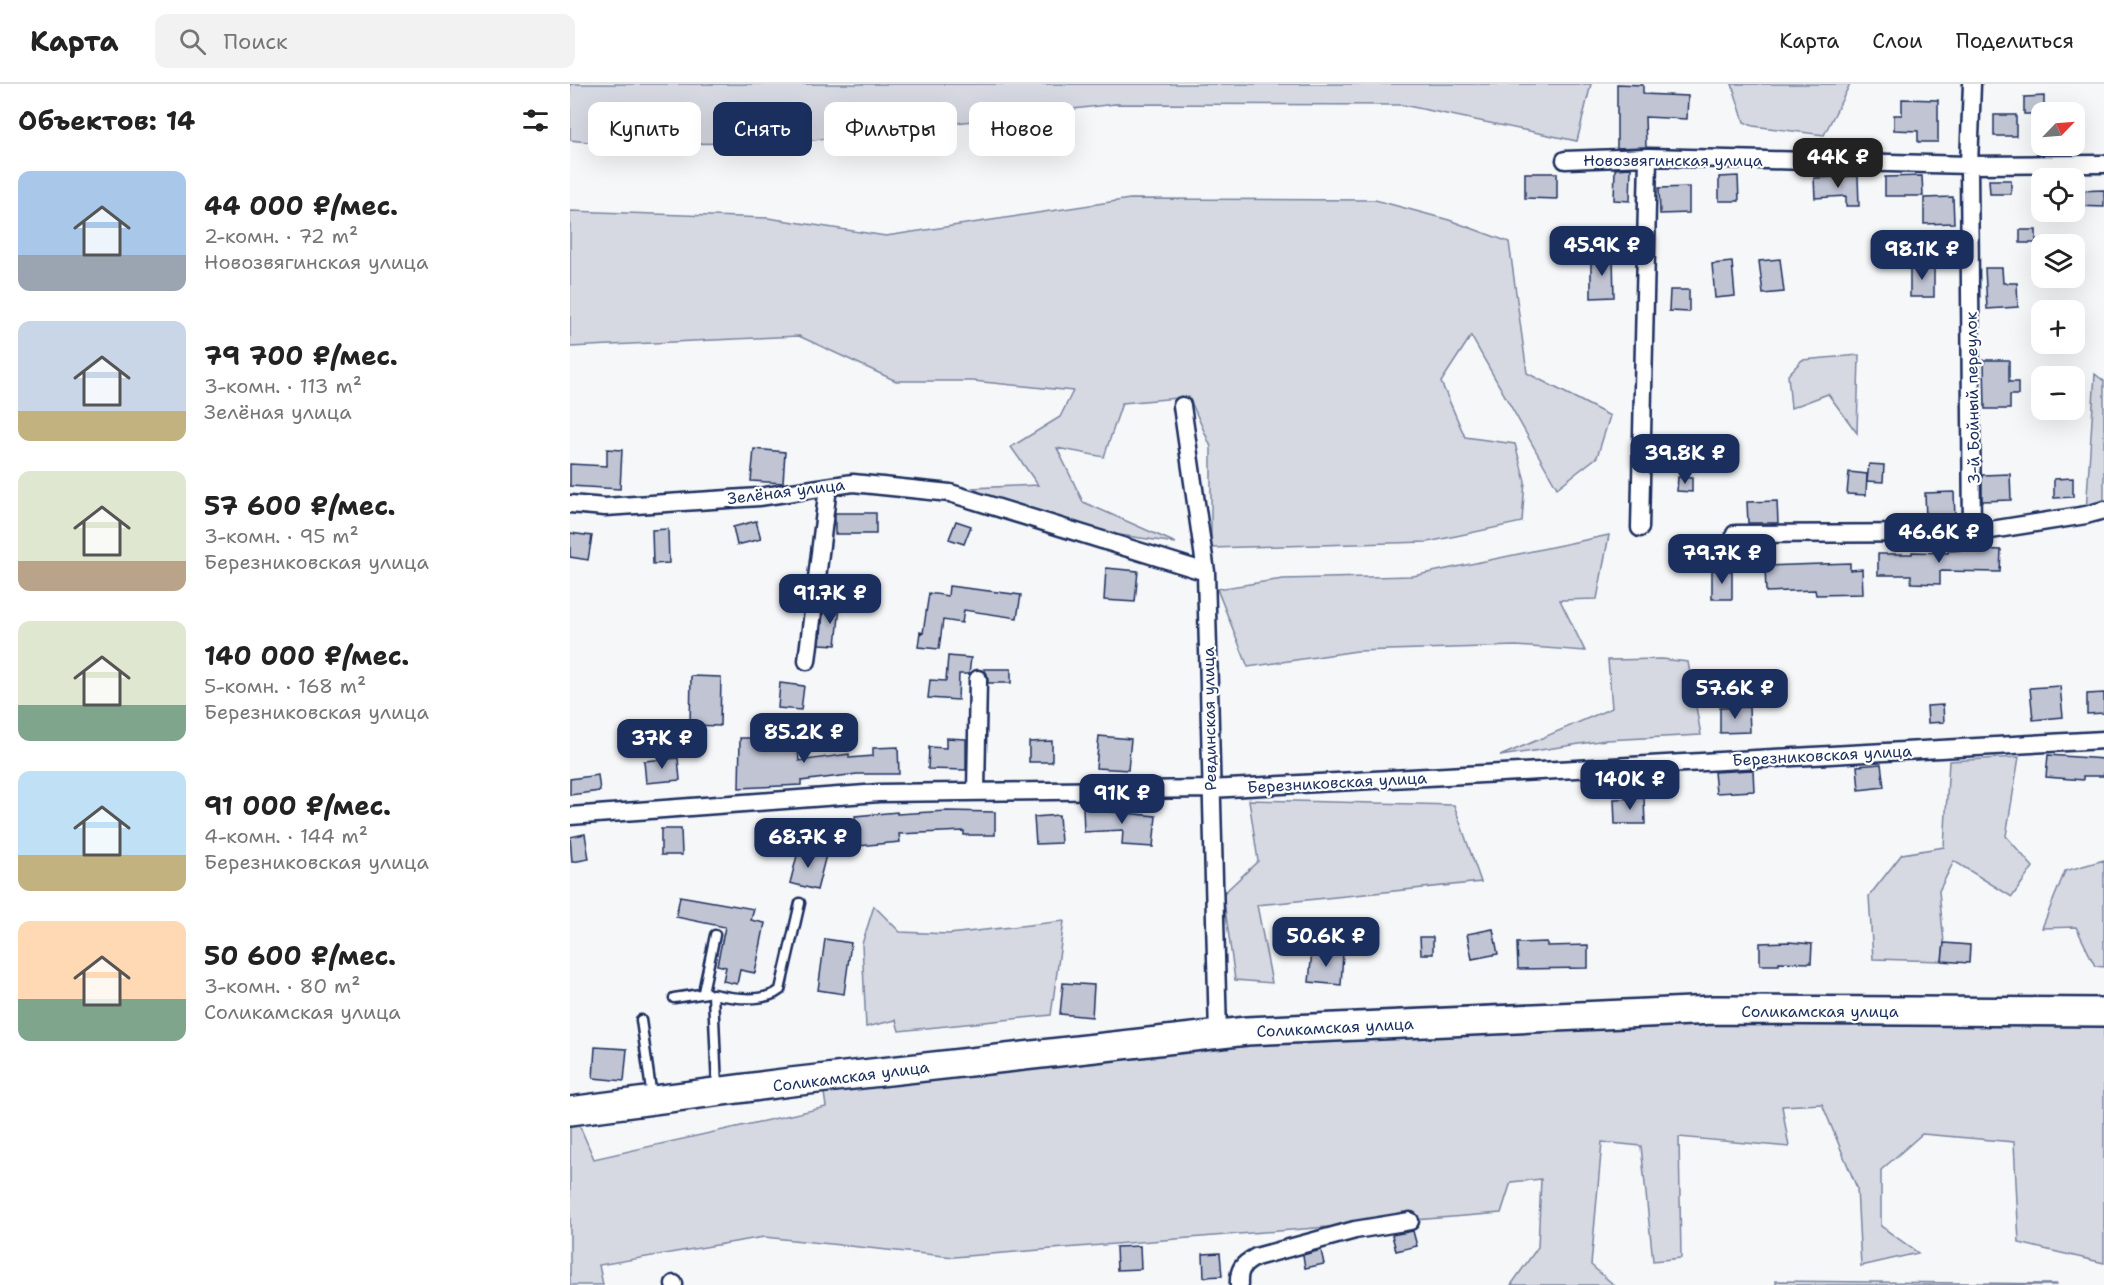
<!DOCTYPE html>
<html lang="ru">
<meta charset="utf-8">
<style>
body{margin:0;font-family:"Shantell Sans",sans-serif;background:#f2f2f2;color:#222;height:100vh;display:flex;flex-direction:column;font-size:22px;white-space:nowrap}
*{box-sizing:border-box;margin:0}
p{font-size:20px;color:#767676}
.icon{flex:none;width:33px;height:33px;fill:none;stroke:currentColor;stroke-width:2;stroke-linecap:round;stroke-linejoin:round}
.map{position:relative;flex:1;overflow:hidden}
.panel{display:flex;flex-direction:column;background:#fff;width:570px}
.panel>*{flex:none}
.banner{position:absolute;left:18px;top:18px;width:570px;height:54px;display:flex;gap:12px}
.needle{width:39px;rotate:65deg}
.buttons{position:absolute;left:1461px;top:18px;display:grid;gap:12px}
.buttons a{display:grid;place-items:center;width:54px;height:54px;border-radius:12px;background:#fff;box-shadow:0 6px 24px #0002;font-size:30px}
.price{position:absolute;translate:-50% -51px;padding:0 14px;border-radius:12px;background:#1b2f5e;color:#fff;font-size:20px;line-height:39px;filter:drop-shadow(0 2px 3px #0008)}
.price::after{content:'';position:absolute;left:50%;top:36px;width:18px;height:14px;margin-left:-9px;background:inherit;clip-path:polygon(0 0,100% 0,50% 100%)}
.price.active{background:#222;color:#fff}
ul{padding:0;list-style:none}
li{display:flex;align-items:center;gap:18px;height:150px;padding:0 18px}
li span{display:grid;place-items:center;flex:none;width:168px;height:120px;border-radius:12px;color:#555}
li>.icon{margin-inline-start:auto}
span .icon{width:72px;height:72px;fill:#fffc;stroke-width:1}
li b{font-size:26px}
h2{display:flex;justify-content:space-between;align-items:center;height:72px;padding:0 18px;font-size:26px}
.tag{padding:0 21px;border-radius:12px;background:#fff;box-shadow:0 6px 24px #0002;font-size:21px;line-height:54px}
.tag.active{background:#1b2f5e;color:#fff}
header{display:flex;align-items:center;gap:36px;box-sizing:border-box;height:84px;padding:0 30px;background:#fff;border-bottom:2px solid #e0e0e0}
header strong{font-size:28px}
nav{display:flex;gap:33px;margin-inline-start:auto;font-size:21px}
.search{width:420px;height:54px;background:#f2f2f2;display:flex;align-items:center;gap:15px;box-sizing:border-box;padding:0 21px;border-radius:12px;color:#767676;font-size:22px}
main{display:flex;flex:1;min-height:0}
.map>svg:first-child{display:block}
.green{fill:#d6d9e2;stroke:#7884a0;stroke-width:1.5}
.building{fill:#c0c4d3;stroke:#1b2f5e;stroke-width:1.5}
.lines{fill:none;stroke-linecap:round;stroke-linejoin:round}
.service-casing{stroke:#1b2f5e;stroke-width:13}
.minor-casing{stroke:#1b2f5e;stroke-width:21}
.primary-casing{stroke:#1b2f5e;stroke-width:32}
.service{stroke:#fff;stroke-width:8}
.minor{stroke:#fff;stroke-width:16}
.primary{stroke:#fff;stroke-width:27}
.labels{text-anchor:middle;stroke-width:4.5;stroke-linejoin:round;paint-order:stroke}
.street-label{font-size:16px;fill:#1b2f5e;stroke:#fff}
</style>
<header>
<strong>Карта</strong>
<div class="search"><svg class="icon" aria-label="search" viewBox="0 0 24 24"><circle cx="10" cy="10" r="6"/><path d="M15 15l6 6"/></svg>Поиск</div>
<nav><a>Карта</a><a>Слои</a><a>Поделиться</a></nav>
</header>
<main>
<section class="panel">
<h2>Объектов: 14<svg class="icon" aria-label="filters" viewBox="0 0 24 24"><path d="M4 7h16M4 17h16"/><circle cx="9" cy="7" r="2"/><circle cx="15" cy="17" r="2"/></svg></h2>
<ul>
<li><span style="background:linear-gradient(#a9c7e8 70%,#9aa5b1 0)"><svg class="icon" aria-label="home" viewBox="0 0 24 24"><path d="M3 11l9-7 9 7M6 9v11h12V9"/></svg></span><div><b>44 000 ₽/мес.</b><p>2-комн. · 72 m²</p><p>Новозвягинская улица</p></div></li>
<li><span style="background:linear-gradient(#c9d6e8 75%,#c2b280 0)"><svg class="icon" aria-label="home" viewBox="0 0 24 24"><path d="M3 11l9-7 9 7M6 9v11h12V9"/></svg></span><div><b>79 700 ₽/мес.</b><p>3-комн. · 113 m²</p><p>Зелёная улица</p></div></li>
<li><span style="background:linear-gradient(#dfe7d0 75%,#b9a48a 0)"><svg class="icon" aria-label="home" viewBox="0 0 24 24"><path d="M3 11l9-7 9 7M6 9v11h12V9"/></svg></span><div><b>57 600 ₽/мес.</b><p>3-комн. · 95 m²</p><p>Березниковская улица</p></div></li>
<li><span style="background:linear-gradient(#dfe7d0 70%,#7fa58c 0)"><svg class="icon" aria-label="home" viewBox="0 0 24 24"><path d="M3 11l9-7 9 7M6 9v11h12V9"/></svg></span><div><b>140 000 ₽/мес.</b><p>5-комн. · 168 m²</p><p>Березниковская улица</p></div></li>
<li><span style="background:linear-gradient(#bfe0f5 70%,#c2b280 0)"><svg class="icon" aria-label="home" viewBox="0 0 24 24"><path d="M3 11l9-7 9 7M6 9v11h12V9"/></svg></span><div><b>91 000 ₽/мес.</b><p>4-комн. · 144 m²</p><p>Березниковская улица</p></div></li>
<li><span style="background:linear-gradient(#ffd9b3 65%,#7fa58c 0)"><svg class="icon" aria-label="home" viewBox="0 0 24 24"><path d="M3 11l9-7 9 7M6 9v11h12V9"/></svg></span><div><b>50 600 ₽/мес.</b><p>3-комн. · 80 m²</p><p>Соликамская улица</p></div></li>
</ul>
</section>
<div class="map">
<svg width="1534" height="1201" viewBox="0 0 1534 1201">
<rect width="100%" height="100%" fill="#f6f7f9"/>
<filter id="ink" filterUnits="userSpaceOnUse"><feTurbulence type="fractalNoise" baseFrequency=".0167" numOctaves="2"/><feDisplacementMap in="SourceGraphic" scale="12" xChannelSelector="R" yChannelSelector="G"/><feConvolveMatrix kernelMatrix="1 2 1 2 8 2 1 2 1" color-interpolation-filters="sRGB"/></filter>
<g filter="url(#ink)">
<path class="green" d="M0,0H1021L1007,57L833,21L545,20L218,59L36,60L0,56Z
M1162,0H1280L1254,51L1183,42L1174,38Z
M560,115L805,116L879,136L939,158L957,289L1040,332L1027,373L987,404L901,252L871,298L895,353L945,360L955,397L952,438L858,458L641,464V363L619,313L552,319L534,373L487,364L513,418L606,459L507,445L434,424L403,404L468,401L441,363L490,333L503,307L403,297H326L229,252L0,263V127L198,134L316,152Z
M1289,271L1287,349L1258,310L1221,324L1218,291L1232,276Z
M1525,290L1534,297V422L1516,428Z
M1039,451L1027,515L990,516L1015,567L946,562L787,567L678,583L647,505L713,495L843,492Z
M1092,575L1118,578L1131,651L1036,656L930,672L1042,624L1038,576Z
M1449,673L1436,752L1463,783L1442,813L1384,777L1369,807L1374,859L1372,877L1303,875L1299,812L1332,770L1374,763L1379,677Z
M679,716L884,721L911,798L687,821L702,899L665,896L653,810L688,777Z
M1534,776V883L1525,882L1506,843L1472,844L1495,787Z
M304,822L330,848L379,850L494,837L481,931L329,947L326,936L296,943L292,860Z
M1173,940L1534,941V1179L1449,1159L1444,1058L1352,1050L1311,1086V1142L1348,1169L1291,1182L1287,1104L1252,1020L1212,1022L1219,1063L1109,1053L1111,1174L1083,1177L1071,1062L1032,1058L1021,1181L1044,1201H941L968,1163L971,1095L941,1098L931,1129L384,1173L194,1153L29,1181L33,1201H0V1034L6,1033L24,1075L256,1023L253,1002L651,961Z
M1206,1197L1487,1200V1201H1206Z"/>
<path class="building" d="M1047,0L1073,1V10L1118,12L1117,35L1075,33L1076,63L1047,64Z
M1474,12V28L1472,30H1454V13Z
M1332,15L1368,16V58H1348V47L1324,46V31H1332Z
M1424,31H1446V52H1424Z
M1061,84L1060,117L1044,116L1045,85Z
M955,89H987V115L955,114Z
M1168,92L1169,117H1149V93Z
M1288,92L1289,122H1276V112L1245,114L1244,94Z
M1352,92L1353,112H1315V93Z
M1419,96H1441V110H1420Z
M1119,103V129L1090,130L1089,104Z
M1534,106V123L1504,122V107Z
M1383,113L1384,139L1354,140V114Z
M1450,146H1466V159H1450Z
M1021,173H1043L1044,213L1021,214Z
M1210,175L1214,208L1193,210L1189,177Z
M1162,178L1165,212L1145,214L1142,180Z
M1340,181H1364V213H1340Z
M1415,184H1432L1433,199H1447L1448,223L1417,225Z
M1100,206H1119V228L1099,227Z
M1414,276H1439V298H1448V311H1440V325H1415Z
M37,365L52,366L50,405L0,402V380L37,382Z
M184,365L215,368L213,399L181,397Z
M1299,380L1314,381L1313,398L1297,397Z
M1279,388L1297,390L1296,411L1277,410Z
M1440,390L1441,416L1412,417V391Z
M1108,393L1122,394V408L1107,407Z
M1503,394V413L1484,414V395Z
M1384,408L1385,434L1356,435L1355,409Z
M1207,417L1208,439H1178L1177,418Z
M265,429H306V450H265Z
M186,437L191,455L167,461L163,443Z
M386,437L401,442L394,460L379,455Z
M98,445L99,479L83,480L82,446Z
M0,449L22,452L18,476L0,473Z
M1408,465L1431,466L1430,488L1370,487V500L1341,499V491H1308V470H1342V468L1378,469V467Z
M1280,479V486L1292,485L1293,510L1246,511L1245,506L1196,508L1195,482Z
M536,484L568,487L565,518L534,516Z
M1142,486L1162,487V515H1142Z
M379,502L451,511L447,534L394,526L392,539L373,536L369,565L348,563L350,548L353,549L359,509L378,512Z
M254,520L270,522L266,561L250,560Z
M378,572L401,574L399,590H389L388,616L358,614L360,596L376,597Z
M414,585H441V599H418L417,590Z
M121,592L151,593L150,642L120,641Z
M210,599L234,602L231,626L208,624Z
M1490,602L1493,633L1463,636L1460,604Z
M1534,609V629L1517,630V610Z
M1373,621L1374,638L1358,639L1357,622Z
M1179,623L1180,648L1150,649V624Z
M227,652L229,677L279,670V674L303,672V664L328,663L329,690H287L231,697V701L169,704L170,654H190V655Z
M529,652L561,655L558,686L526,684Z
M376,654L396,655V686L358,685L359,663L376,664Z
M482,657V678H459V658Z
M1478,671L1534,675V692H1513V696L1476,693Z
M108,674L110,696L76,699L74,677Z
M1311,680L1314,703L1289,706L1287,682Z
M1183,686L1184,707L1146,709L1144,688Z
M28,691L30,707L0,711V695Z
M1074,714L1075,740H1045L1044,715Z
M533,722L534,727L586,732L583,763L552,761L553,746L514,748L513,723Z
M377,727L425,728V751H394V747L329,750L330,758L288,762L285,732L327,728V730Z
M489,731L491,759L466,760L464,733Z
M91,745H111L112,771H91Z
M15,750L19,775L2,778L0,753Z
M229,764L256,771L247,806L220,799Z
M110,812L184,825L181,836L195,839L185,889L170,886L167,900L153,897L156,883L147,881L155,843L106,833Z
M923,845L928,870L902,875L897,850Z
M850,853H863V870H851Z
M255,855L281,859L274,910L248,906Z
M977,858V862L1018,861V884L948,885L947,859Z
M1219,858L1242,860L1241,879L1209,878V881H1190V859Z
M1374,859L1400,861L1399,879L1372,877Z
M742,867L773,869L771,901L739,898Z
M493,899L524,901L522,933L490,930Z
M25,963L57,965L54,997L23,994Z
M843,1147L847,1162L826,1167L822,1151Z
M570,1162L571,1185L547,1186L546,1163Z
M751,1166L754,1180L735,1184L733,1171Z
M650,1169L652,1192L634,1193L633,1170Z"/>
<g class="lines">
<defs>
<path id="service" d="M133,908L145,851
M104,914L137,909
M71,936L82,1013
M147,1004L143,910C162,914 194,919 210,906L230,819"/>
<path id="minor" d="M1402,0L1399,81L1402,449
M995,76L1078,73L1399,81L1534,80
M612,322L636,488L648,950
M0,420L35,423L189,413L283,399L380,409L636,488
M1070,444L1078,73
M1165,450L1402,449L1516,431L1534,426
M237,577L258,403
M406,708L408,595
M0,732L309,709L640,705L1534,656
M104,1200V1201
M669,1201C668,1185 673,1180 686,1173L785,1146L840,1137"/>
<path id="primary" d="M0,1027L221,998L677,947L1144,926L1534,928"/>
</defs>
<use href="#service" class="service-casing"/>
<use href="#minor" class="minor-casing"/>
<use href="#primary" class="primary-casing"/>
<use href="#service" class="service"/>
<use href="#minor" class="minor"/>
<use href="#primary" class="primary"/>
</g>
</g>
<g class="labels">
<g class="street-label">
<text x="1103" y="82">Новозвягинская улица</text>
<text transform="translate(1402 314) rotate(-91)" y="6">3-й Бойный переулок</text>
<text transform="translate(216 407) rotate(-7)" y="6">Зелёная улица</text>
<text transform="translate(639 635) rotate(-91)" y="6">Ревдинская улица</text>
<text transform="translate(1252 671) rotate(-3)" y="6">Березниковская улица</text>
<text transform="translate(767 698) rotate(-3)" y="6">Березниковская улица</text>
<text x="1250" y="933">Соликамская улица</text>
<text transform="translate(765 943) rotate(-3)" y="6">Соликамская улица</text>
<text transform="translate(281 992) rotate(-7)" y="6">Соликамская улица</text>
</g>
</g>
</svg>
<div class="buttons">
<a><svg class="needle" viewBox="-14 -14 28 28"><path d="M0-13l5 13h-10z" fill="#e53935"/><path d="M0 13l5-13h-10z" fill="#767676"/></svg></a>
<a><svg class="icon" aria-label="locate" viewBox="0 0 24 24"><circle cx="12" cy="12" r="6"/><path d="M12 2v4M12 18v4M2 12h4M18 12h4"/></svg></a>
<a><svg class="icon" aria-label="layers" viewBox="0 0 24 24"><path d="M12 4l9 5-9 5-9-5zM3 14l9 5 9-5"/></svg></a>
<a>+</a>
<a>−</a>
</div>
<b class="price active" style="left:1268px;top:105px">44K ₽</b>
<b class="price" style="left:1032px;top:193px">45.9K ₽</b>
<b class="price" style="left:1352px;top:197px">98.1K ₽</b>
<b class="price" style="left:1115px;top:401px">39.8K ₽</b>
<b class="price" style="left:1369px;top:480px">46.6K ₽</b>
<b class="price" style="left:1152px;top:501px">79.7K ₽</b>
<b class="price" style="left:260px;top:541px">91.7K ₽</b>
<b class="price" style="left:1165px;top:636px">57.6K ₽</b>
<b class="price" style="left:234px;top:680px">85.2K ₽</b>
<b class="price" style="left:92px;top:686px">37K ₽</b>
<b class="price" style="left:1060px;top:727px">140K ₽</b>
<b class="price" style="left:552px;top:741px">91K ₽</b>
<b class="price" style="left:238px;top:785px">68.7K ₽</b>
<b class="price" style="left:756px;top:884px">50.6K ₽</b>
<div class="banner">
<a class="tag">Купить</a>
<a class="tag active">Снять</a>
<a class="tag">Фильтры</a>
<a class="tag">Новое</a>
</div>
</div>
</main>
